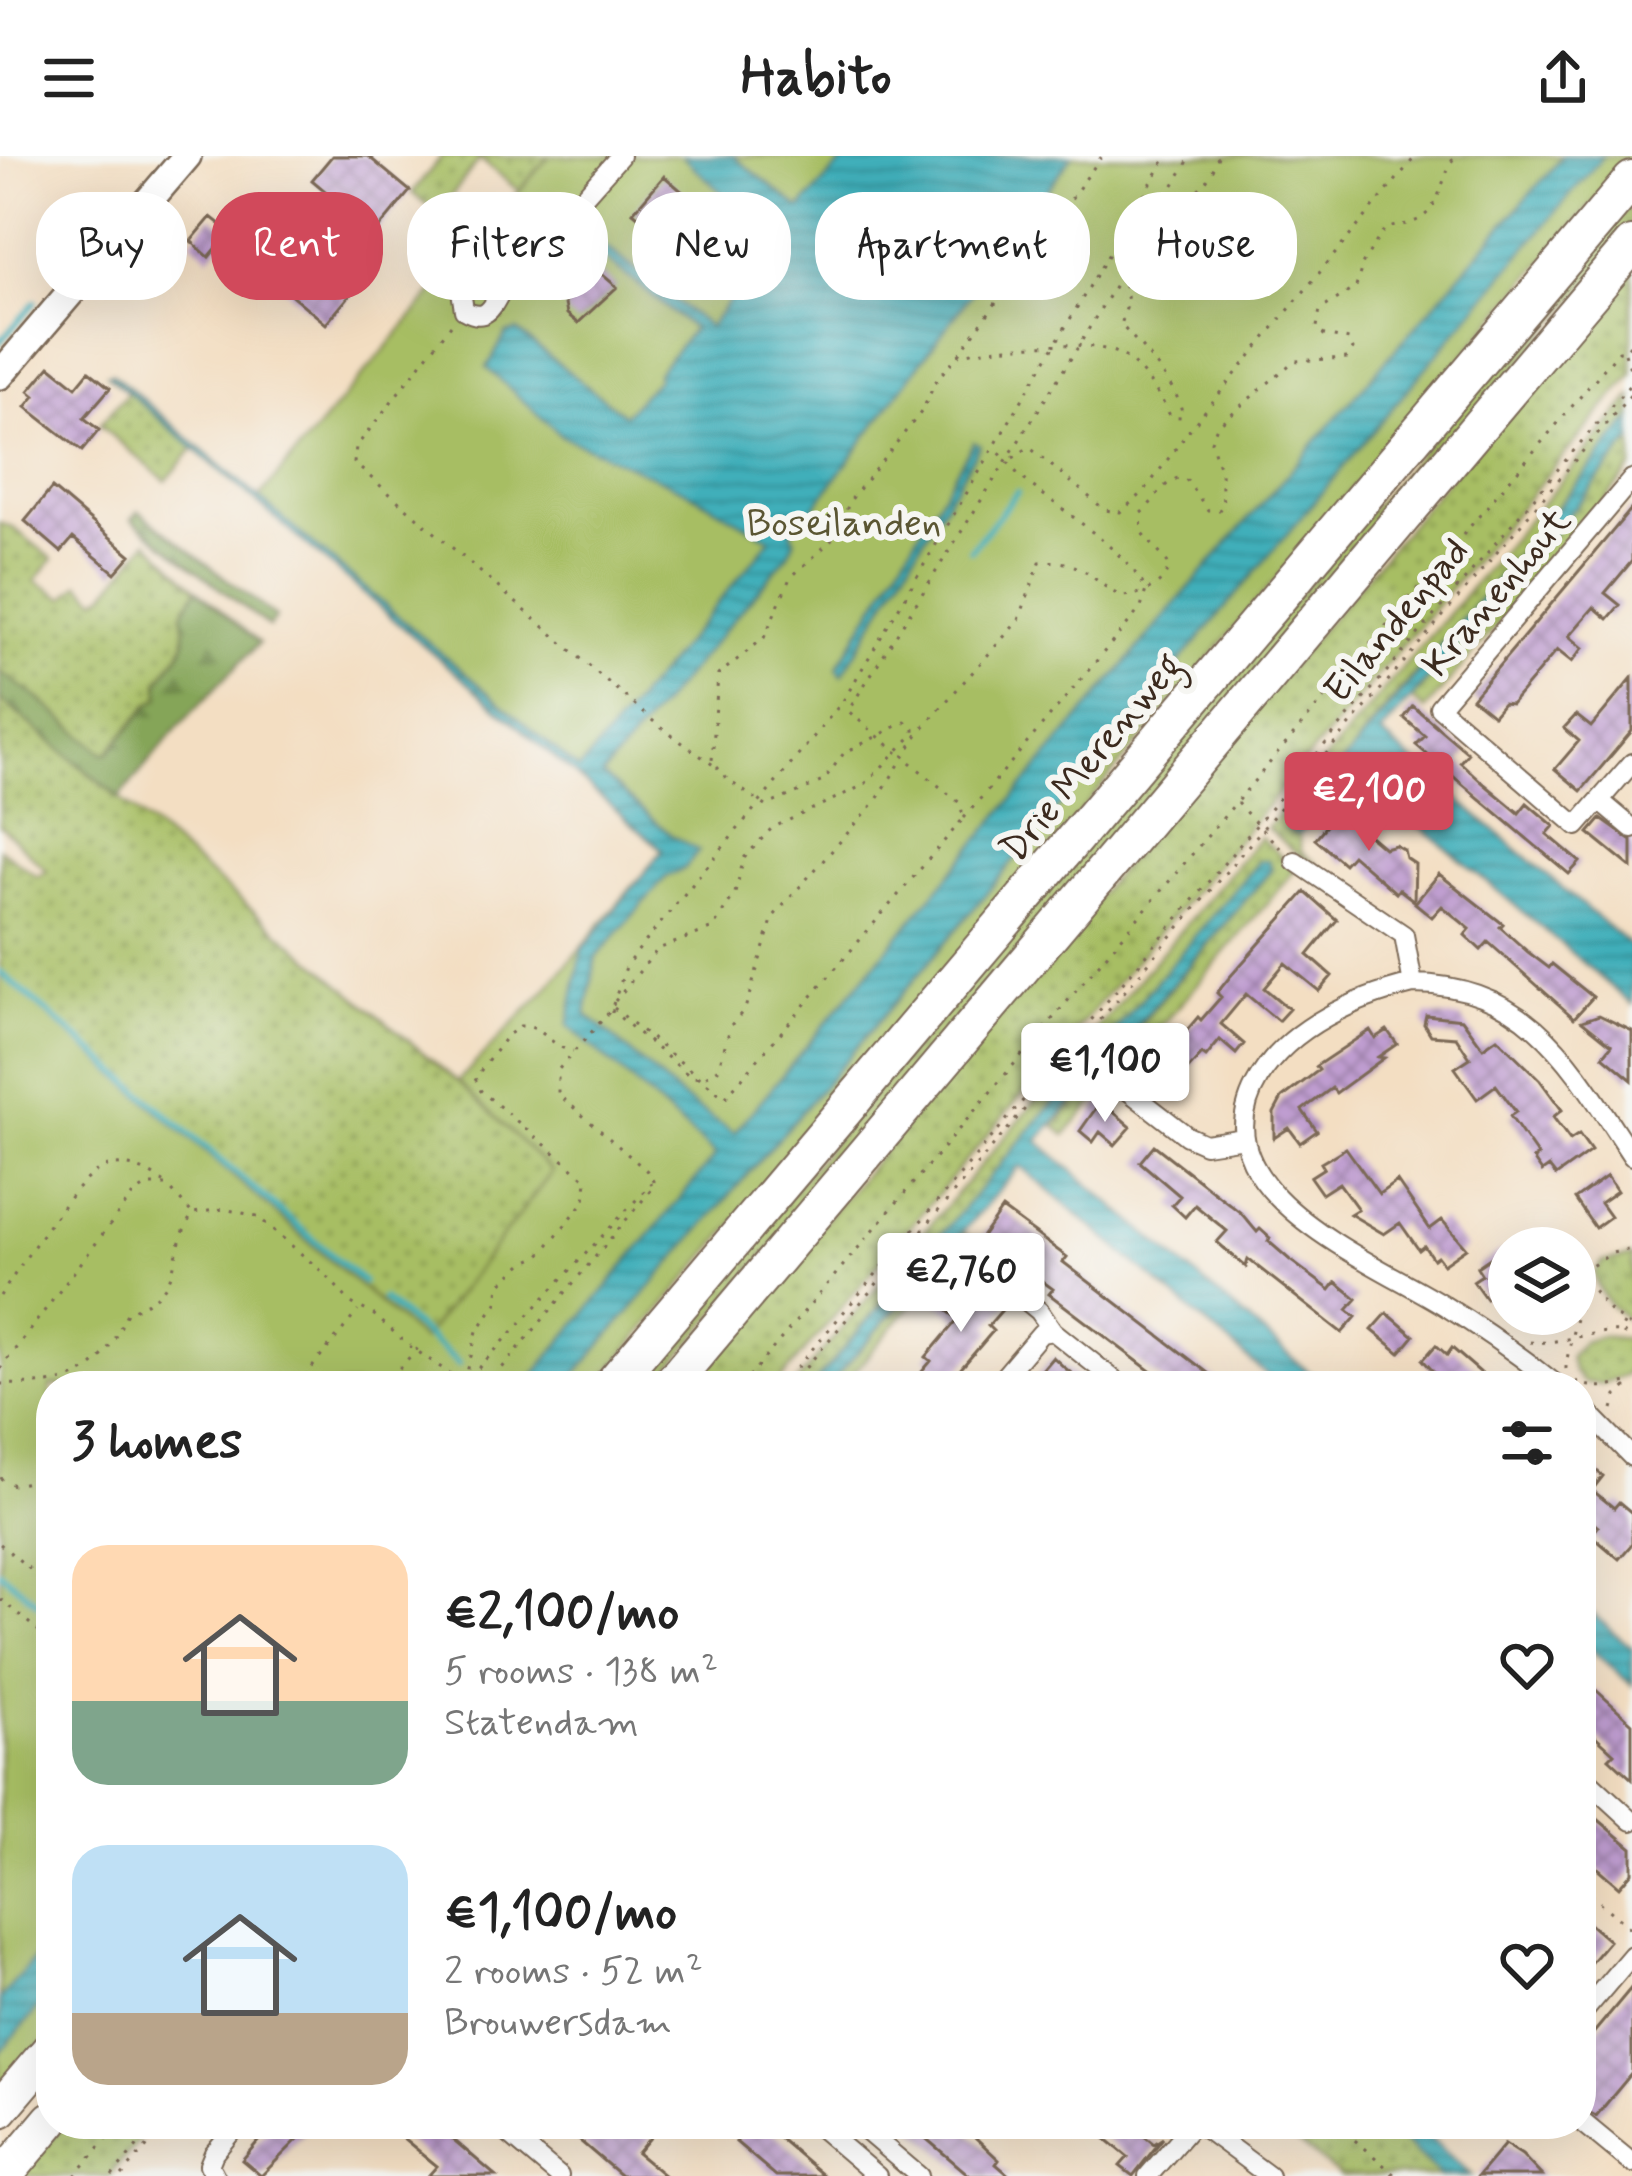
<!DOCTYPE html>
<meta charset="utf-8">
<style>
body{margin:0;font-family:Mynerve,sans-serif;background:#f2f2f2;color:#222;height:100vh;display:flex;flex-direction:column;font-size:45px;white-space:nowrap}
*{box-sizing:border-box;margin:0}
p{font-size:39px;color:#767676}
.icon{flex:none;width:66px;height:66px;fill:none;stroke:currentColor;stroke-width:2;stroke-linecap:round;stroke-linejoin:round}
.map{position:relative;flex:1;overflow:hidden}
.sheet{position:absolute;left:36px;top:1215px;width:1560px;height:768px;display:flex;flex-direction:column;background:#fff;border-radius:48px;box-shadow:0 12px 48px #0002}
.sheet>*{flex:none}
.top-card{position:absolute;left:36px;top:36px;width:1560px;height:108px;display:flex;gap:24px}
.controls{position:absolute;left:1488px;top:1071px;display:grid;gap:24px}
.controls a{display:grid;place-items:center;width:108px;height:108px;border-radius:50%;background:#fff;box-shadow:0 12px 48px #0002;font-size:60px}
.price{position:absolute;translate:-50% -102px;padding:0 27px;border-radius:12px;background:#fff;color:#222;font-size:39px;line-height:78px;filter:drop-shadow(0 3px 6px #0008)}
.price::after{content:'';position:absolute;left:50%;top:72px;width:36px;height:27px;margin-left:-18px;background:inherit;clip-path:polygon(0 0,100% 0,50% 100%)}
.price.on{background:#d1495b;color:#fff}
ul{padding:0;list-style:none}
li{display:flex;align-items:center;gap:36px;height:300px;padding:0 36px}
li span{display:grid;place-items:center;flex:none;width:336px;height:240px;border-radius:36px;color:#555}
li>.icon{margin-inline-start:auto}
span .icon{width:144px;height:144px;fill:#fffc;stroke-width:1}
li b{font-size:51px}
h2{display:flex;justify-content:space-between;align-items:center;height:144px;padding:0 36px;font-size:51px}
.tag{padding:0 42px;border-radius:48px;background:#fff;box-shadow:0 12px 48px #0002;font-size:42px;line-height:108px}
.tag.on{background:#d1495b;color:#fff}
header{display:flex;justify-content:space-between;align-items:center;height:156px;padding:0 36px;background:#fff;font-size:54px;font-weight:700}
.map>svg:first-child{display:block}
.grass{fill:url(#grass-dots);stroke:#717440;stroke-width:3}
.forest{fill:url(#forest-firs);stroke:#60683c;stroke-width:3}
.park{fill:#a7be63;stroke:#717440;stroke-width:3}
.water{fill:url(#water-rules);stroke:#3d6c6c;stroke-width:3}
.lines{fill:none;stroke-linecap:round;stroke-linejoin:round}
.stream{stroke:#3fafba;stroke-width:6}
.building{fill:url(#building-cross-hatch)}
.street-casing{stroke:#7b6957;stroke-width:22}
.secondary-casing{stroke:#7b6957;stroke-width:32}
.highway-casing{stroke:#7b6957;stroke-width:40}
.path{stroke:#7b6957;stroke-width:3;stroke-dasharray:3 9;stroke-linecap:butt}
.street{stroke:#fff;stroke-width:18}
.secondary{stroke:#fff;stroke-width:27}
.highway{stroke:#fff;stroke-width:36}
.labels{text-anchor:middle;stroke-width:12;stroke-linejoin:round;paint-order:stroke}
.park-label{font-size:39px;fill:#5b5633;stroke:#f6f6f2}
.street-label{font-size:39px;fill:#3b2a1e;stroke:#f6f6f2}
</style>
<header><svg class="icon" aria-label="menu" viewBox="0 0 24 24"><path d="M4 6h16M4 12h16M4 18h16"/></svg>Habito<svg class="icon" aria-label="share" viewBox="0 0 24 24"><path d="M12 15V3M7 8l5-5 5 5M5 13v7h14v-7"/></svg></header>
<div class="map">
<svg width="1632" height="2020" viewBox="0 0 1632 2020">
<defs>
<pattern id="grass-dots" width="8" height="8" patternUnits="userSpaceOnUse" patternTransform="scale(3)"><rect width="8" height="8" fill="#a7be63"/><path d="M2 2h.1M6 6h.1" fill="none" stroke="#899b51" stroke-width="1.8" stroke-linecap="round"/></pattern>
<pattern id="forest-firs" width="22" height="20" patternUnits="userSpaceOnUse" patternTransform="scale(3)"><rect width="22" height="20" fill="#85a559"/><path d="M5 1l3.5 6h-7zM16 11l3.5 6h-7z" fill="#6e8749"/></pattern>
<pattern id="water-rules" width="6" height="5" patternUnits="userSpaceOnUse" patternTransform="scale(3)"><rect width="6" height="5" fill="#3fafba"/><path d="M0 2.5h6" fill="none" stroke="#368f97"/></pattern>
<pattern id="building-cross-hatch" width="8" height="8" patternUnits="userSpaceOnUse" patternTransform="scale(3)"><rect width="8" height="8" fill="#bf9dd0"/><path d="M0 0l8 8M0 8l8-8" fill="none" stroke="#9c80a8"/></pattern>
</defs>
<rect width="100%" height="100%" fill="#f6f6f2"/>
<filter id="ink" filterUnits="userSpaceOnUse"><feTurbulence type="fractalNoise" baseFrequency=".00833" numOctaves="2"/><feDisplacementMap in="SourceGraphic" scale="24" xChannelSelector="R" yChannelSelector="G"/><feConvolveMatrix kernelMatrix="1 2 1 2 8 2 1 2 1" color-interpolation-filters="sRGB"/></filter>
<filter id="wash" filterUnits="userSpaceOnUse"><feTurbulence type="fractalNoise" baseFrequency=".004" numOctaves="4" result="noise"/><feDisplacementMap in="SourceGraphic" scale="48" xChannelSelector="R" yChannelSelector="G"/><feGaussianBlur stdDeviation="2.7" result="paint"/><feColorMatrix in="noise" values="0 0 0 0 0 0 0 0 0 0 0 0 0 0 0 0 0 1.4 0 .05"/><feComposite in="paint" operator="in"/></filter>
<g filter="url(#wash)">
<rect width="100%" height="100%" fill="#f3dec2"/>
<path class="grass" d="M442,0H549L519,35L480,3L438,57L412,37Z
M1632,47V75L654,1230H626Z
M1632,104V219L775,1230H686Z
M128,236L194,292L166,325L99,269Z
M1632,241V262L1369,572L1292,678H1299L1301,696L1317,708L1313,711L1267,672Z
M1632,284V312L1425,554L1412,543Z
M0,367L15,373L53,403L35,425L65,442L80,428L97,443L106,437L148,385L197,433L182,458C192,496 178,496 159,525L160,542L149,548L108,597L103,598L38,542L0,516Z
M0,543L457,925L668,955L477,1230H51L0,828L321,1097L0,818V693L37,720L47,715L0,669Z
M1260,681L1296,713L1120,919L1115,916L1109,921V929L1065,979L1055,970L1272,713L1259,705L812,1230H793Z
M963,1077L975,1085L934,1122L842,1230H828Z
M1632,1100V1167C1613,1154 1600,1141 1594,1118L1602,1106Z
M1601,1180L1632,1183V1216L1601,1228L1583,1226L1573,1215L1570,1200L1582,1186Z
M65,1968H153L109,2020H20Z
M1274,1968H1384L1441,2020H1340Z"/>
<path class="forest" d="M139,355L276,461L269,471L132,363Z
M197,433L259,487L179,570L119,642L0,543V516L38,542L103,597H108L150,548L160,542L159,526C178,496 192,496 182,458Z"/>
<path class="park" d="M549,0H1632L597,1230H51V1877L0,1938V818L422,1184L552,1016L458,925L544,836L663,694L257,344Z"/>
<path class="water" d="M682,0H733L800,53L848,0H1072L812,355L791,375L795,383L787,400L602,619L671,679L699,695L685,712L666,721L596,802L586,858L681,941L734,977L1182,440L1563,0H1603L909,830L566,1230H525L716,999L568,870L582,794L663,694L107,218L112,217L579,614L771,383L685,334L562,280L487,212L506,178L517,175L624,259L658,222L656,218L693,173L589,90L596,83L709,171L775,86Z
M1632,262V284L1381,578L1632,791V848L1359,618L1299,678L1287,673Z
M974,286L980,289L842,519L837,512Z
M1268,704L1272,713L1038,985L1325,1230H1280L1020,1010L828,1230H812L1259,705Z
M1581,1448L1632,1492V1529L1581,1485Z
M51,1783V1837L0,1897V1843Z
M1384,1968H1415L1472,2020H1441Z"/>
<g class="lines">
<path class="stream" d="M0,186L35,146
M971,394L1017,336
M0,816L363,1126
M383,1143L459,1208
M0,1416L51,1458"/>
</g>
<g id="blocks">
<path class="building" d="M332,0H368L410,35L375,77L312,24Z
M664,20L685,38L679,45L686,51L662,80L633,56Z
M237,58L263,81L281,60L361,126L326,168L246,101L251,95L229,77L209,101L191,85L211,61L225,72Z
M590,108L617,131L578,167L567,158L564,143L558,138L568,126L572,130Z
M50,210L76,231L89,215L110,232L84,262L99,274L82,295L26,251L35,240L29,235Z
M52,332L131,399L115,417L73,382L61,396L25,365Z
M1632,352V405L1605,437L1620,449L1608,463L1594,451L1569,480L1583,492L1572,506L1557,494L1511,548L1503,547L1493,559L1472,542Z
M1632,522V575L1581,635L1555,613L1579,585L1564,572L1576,559L1591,571Z
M1413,550L1468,597L1460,606L1482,626L1519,657L1527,647L1554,670L1547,678L1580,706L1569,718L1416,589L1425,580L1404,562Z
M1339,654L1384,692L1395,689L1404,694L1406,702L1415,708L1414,745L1399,733L1396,737L1352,699L1344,708L1315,683Z
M1601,663L1632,685V712L1589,677Z
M1439,718L1503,768L1500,771L1528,796L1549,812L1552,808L1593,841L1574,862L1488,786L1481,794L1465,779L1470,773L1442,750L1432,761L1415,747Z
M1305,736L1337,764L1308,799L1332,820L1319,835L1285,807L1264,832L1289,853L1278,865L1246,838L1221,868L1244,888L1236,898L1220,884L1206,901L1202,898L1165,939L1146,923L1198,861L1201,864L1221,841L1217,837L1229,822Z
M1426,859L1462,863L1483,892L1497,882L1540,924L1562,954L1553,961L1570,984L1579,978L1591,995L1556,1020L1549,1011L1542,1016L1533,1003L1538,1000L1510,960L1516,956L1496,929L1477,943L1455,912L1470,902L1456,881L1431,879L1424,868Z
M1599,859L1632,875V924L1603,900L1612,889L1582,865Z
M1370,874L1375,882L1387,874L1397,888L1378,901L1384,902L1336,937L1332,932L1302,954L1317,975L1300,987L1289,972L1274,982V957L1282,942L1319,914L1316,910Z
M1101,945L1131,971L1115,989L1100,976L1093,986L1080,975Z
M1154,989L1241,1057L1257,1076L1260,1073L1270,1082L1268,1085L1290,1104L1330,1134L1336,1126L1357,1143L1347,1154L1356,1161L1342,1177L1248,1103L1246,1111L1217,1086L1227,1075L1195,1049L1185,1061L1172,1049L1180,1040L1140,1006Z
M1346,992L1379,1038L1397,1025L1430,1073L1442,1064L1466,1092L1443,1108L1437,1100L1433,1103L1424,1090L1419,1094L1400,1067L1384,1078L1350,1058L1358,1053L1339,1027L1322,1038L1310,1021L1324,1012L1321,1007Z
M1607,1020L1617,1035L1600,1047L1610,1061L1595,1072L1575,1043Z
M1002,1053L1067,1101L1063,1106L1225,1230H1170L1049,1138L1053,1133L982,1081Z
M1500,1095L1509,1107V1127L1486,1143L1473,1125L1482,1119L1477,1111Z
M981,1125L1008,1147L988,1170L993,1175L946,1230H910L931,1205L926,1201L958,1163L934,1144L943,1134L967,1152V1142Z
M1387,1157L1414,1180L1400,1197L1372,1174Z
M1436,1189L1447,1199L1452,1192L1496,1230H1446L1423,1204Z
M1053,1201L1065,1212L1087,1230H1028Z
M1581,1302L1603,1320L1592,1334L1614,1352L1619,1346L1632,1357V1388L1619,1403L1591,1379L1598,1371L1581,1356Z
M1581,1530L1591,1539L1596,1534L1632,1567V1623L1609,1602L1614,1597L1581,1567Z
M1581,1649L1632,1692V1716L1619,1731L1581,1698Z
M1581,1761L1609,1785L1581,1818Z
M1632,1831V1917L1596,1960L1581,1952V1892Z
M273,1968H313L261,2020L242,2004Z
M386,1968H435L496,2020H428L437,2010Z
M560,1968H643L654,1977L637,1997L665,2020H621Z
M909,1968H961L999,2004L996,2008L1010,2020H970Z
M1088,1968H1129L1154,1988L1163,1982L1133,2020L1120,2010L1128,2001Z
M745,1975H771L824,2020H776L736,1986Z
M1505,1988L1522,1999L1542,2020H1478Z"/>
</g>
</g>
<g filter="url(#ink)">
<use href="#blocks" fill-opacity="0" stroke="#7b6957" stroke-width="3"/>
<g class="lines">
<defs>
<path id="street" d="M504,130L482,124L469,126L461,135L464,154C488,168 493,149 504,130L620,0
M1632,323L1439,551L1577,670L1632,607
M1600,645L1632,672
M1295,705L1404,779L1413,828C1531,829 1573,911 1632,1000
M1413,828C1356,842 1291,870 1259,922C1191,1035 1374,1105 1445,1150C1484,1174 1522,1201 1558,1230
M1117,926L1187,980L1205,988L1244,982
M969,1098L1039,1155L1053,1175
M996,1230L1041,1177L1053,1175L1122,1230
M1581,1249L1632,1301
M1581,1618L1632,1665
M1581,1859L1632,1799
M1581,1965L1632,2007
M497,1968L559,2020
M816,1968L877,2020
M858,1968L919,2020
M1199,1968L1269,2020
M215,2020L209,2009L214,1997L238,1968
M1148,2020L1193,1968"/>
<path id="secondary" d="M0,219L187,0"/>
<path id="highway" d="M611,1230L1632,24
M669,1230L1632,89
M0,1953L51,1893
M4,2020L51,1964"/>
</defs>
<use href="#street" class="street-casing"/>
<use href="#secondary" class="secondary-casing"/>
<use href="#highway" class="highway-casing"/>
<path class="path" d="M451,169L356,291L354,307L659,570L716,611
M1632,181V189
M1625,197L1632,219
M959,198L1102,0
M1013,302L1029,291L1105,354L1120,356L1143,337L1190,273L1416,0
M898,597L848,555L1078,191L1191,0
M1237,647L1280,692
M964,662L1141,452L1146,434C1128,395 1055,350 1021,321C1012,313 1006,302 996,294
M615,845L658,793L713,772L735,737L744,702L772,672L864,629L914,578V573L905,566L844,597L823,625L766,650L728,624L712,605L718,519L764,482L790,422L831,385L842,368L849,346L922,255L937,223L958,199C994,190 1092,180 1125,201C1142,212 1162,242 1170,260L1182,261C1184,236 1139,188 1121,169L1128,146L1124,124L1127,111L1159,83L1164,55C1191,42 1210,29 1218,0
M614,852L725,942L963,663L961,648L906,603
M611,854L691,921L704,922L718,913L731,869L745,853L773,761L876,645L920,575L1019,464L1040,406C1082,402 1089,423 1120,440C1141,440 1166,430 1169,408L1142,377L1141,357C1156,345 1166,319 1185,322L1208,354H1219L1223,349L1221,317L1211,285L1217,270L1294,205L1347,202L1353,193L1349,184L1324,179L1317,171L1320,154L1356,131L1363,106L1384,74C1394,69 1403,70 1413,66C1442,56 1440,21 1455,0
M1586,1125L1612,1158L1632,1171
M0,1140C19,1113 76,1022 102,1012C124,1003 148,1015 165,1027
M1624,1168L1620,1176L1632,1181
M1530,1186C1560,1189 1590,1174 1620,1176
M0,1213L132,1040L148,1029H167L191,1056
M1566,1213C1565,1204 1585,1124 1590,1111L1612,1097L1632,1093
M470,1221L652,1027
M465,1225L477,1175L497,1147L499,1129L522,1108L539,1100L585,1045L587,1024L481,935L475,922L506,881L520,870C542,868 551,892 573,895
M1576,1225C1593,1235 1613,1230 1632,1226
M0,1228C70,1230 97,1225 127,1157C190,1129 162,1109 193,1057L224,1053L257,1060L326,1119L351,1147L373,1158L411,1191L468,1230
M297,1230L358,1155
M383,1230L418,1192
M487,1230L652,1033L653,1025L647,1015L558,938V914L611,854L627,808L843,545L1167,0
M741,1230L1619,195H1625L1630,189
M781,1230L1632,226
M790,1230L1632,237
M1613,1253L1617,1240L1631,1227
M0,1322L13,1329L29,1326L46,1302L51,1285
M0,1388L51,1431
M0,1443L51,1485
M1581,1731L1632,1774
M1338,1968L1396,2020
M75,2020L119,1968
M112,2020L156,1968
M122,2020L166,1968"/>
<use href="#street" class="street"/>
<use href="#secondary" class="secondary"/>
<use href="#highway" class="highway"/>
</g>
</g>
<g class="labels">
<g class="park-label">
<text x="844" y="379">Boseilanden</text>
</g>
<g class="street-label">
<text transform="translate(1495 435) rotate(-50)" y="14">Kranenhout</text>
<text transform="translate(1395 463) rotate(-50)" y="14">Eilandenpad</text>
<text transform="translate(1090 600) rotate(-50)" y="14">Drie Merenweg</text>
</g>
</g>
</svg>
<div class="controls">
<a><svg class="icon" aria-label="layers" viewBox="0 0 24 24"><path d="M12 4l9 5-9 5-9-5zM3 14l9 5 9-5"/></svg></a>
</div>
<b class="price on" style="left:1369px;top:698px">€2,100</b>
<b class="price" style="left:1105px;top:969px">€1,100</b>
<b class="price" style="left:961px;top:1179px">€2,760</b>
<div class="top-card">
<a class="tag">Buy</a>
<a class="tag on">Rent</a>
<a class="tag">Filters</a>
<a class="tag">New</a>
<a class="tag">Apartment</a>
<a class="tag">House</a>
</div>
<section class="sheet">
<h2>3 homes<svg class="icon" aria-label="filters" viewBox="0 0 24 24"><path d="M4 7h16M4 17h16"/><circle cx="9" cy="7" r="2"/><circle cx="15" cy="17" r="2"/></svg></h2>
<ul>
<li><span style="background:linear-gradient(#ffd9b3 65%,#7fa58c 0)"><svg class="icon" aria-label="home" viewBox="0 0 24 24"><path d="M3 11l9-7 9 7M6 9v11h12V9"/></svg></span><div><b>€2,100/mo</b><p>5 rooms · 138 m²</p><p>Statendam</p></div><svg class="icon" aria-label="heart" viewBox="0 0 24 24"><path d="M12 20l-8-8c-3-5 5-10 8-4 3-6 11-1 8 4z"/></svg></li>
<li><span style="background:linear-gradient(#bfe0f5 70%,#b9a48a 0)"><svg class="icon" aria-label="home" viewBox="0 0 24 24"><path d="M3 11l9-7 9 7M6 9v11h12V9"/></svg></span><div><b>€1,100/mo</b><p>2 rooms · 52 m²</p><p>Brouwersdam</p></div><svg class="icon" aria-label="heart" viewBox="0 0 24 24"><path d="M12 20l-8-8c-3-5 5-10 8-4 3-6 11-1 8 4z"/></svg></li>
</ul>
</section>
</div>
